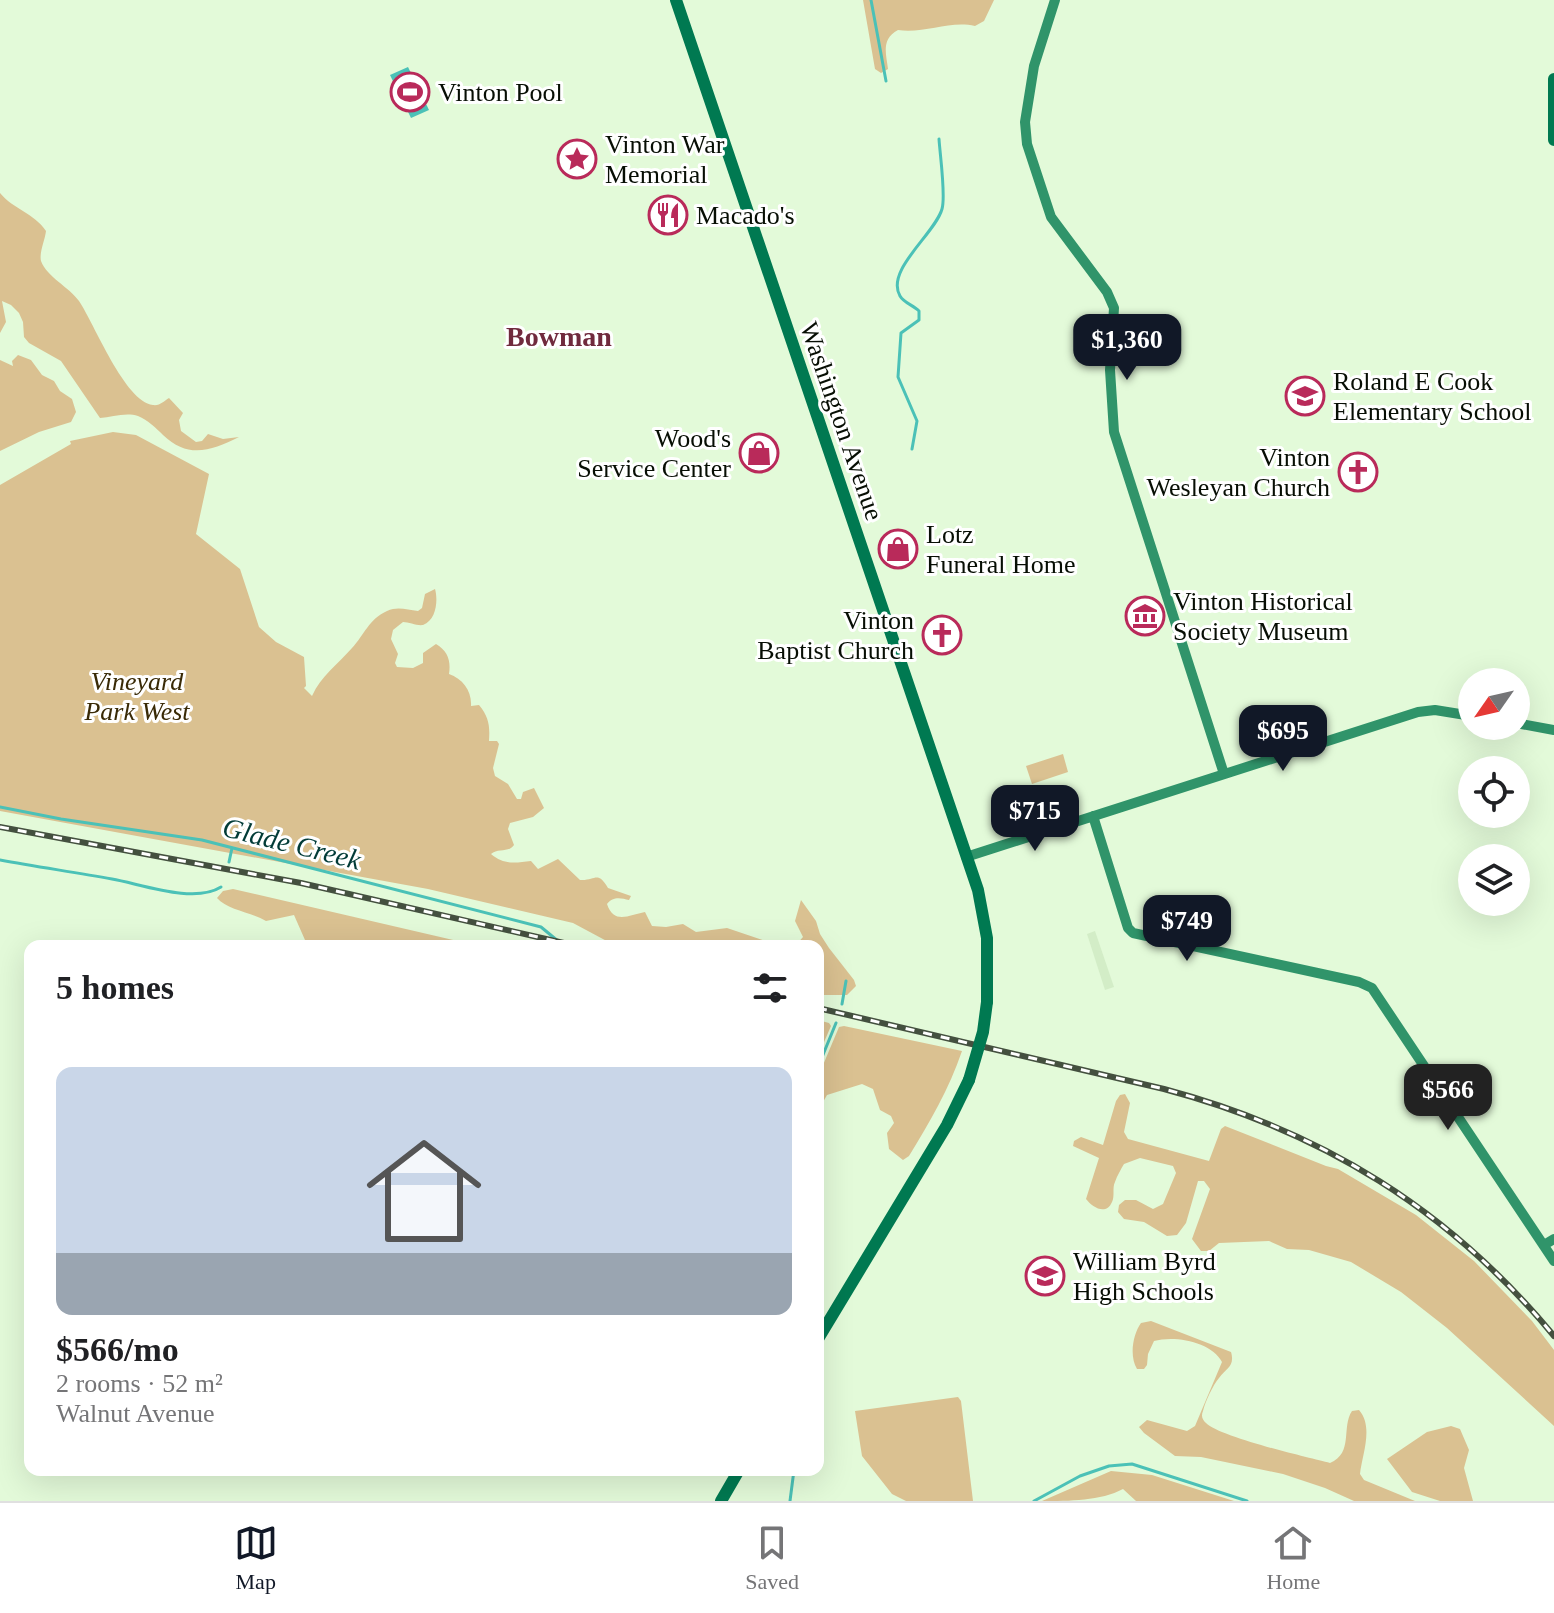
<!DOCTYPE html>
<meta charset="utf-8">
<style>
body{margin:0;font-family:"Times New Roman",serif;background:#f2f2f2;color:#202124;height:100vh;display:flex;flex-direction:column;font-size:30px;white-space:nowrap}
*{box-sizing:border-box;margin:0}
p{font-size:26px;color:#757577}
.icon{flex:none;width:44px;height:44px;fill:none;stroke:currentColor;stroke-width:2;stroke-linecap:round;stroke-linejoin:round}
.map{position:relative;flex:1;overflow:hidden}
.side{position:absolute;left:24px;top:940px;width:800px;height:536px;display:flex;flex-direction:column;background:#fff;border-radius:16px;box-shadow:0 8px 32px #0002}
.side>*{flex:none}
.needle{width:52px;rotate:236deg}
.controls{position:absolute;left:1458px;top:668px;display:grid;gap:16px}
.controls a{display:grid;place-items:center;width:72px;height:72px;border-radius:50%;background:#fff;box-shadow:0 8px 32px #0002;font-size:40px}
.price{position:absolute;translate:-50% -68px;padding:0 18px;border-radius:16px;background:#111827;color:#fff;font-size:26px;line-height:52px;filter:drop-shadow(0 2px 4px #0008)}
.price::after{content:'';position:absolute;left:50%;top:48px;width:24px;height:18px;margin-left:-12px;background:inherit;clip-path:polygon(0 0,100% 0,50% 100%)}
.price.selected{background:#222;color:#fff}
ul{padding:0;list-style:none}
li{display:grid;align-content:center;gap:16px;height:424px;padding:0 32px}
li span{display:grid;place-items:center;height:248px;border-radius:16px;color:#555}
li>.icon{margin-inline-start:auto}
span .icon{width:144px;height:144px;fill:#fffc;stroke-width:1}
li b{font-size:34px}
h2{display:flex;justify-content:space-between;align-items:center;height:96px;padding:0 32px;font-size:34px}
.tabs{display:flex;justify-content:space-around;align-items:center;height:112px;border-top:2px solid #e0e0e0;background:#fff;font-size:22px;color:#757577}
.tabs a{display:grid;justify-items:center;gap:4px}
.tabs .selected{color:#111827}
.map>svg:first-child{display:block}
.built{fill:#d3edc7}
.green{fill:#dac191}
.water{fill:#4bc1b7}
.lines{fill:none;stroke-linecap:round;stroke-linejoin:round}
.stream{stroke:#4bc1b7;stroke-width:3}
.secondary{stroke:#30946a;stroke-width:10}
.primary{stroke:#007951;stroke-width:12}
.rail-casing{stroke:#44503f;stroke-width:6}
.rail{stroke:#fff;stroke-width:3;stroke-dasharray:9;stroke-linecap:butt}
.primary-bridge{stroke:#007951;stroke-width:12}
.labels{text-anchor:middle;stroke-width:6;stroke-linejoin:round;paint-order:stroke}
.poi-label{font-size:26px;fill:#070e04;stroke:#fff;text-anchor:start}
.street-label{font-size:26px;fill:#070e04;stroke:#fff}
.park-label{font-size:26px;font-style:italic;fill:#392a06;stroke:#fff}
.neighbourhood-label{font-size:28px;font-weight:bold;fill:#702a3d;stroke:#fff}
.water-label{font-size:28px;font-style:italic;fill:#023b37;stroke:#fff}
</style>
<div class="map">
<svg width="1554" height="1501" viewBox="0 0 1554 1501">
<rect width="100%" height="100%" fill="#e3fad9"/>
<path class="built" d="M1095,931L1114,987L1105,990L1087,934Z"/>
<path class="green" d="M863,0H994L984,21L975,26C950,20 924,34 898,30C881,39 886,53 888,69L881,73L875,69Z
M0,193C13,209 34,213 46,231C45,240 39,253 41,261C47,277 69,287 79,301C94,323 125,402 153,405C160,406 164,401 169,398L183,413L179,420L181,431L196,442L202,441L208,434L223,439L239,437C211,451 188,459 163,435C156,428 148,420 138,416C126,412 112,417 100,418L61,361L29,343L24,337L23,322L19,313L11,305L2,301L6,322L0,333Z
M18,355L31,360L42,375L54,381L60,391L72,399L76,412L71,422L39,432L0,451V360L13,366L12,361Z
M113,432L136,435L209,474L196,534L240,569L259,627L276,642L304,657L306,686L304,688L312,696C321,676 338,664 352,648C365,634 368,620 387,611C398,606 407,610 418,611L422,608L425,594L435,589C438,599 437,620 423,625C417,626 409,622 403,622L393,630L391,639L398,654L395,663L397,667L413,668L423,663V653L436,644C448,651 451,661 449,674C463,679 472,691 471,706L479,705C489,717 490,726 489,741H497L499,744L493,768L495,776L508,784L517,799H521L523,792L534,788L544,808L533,817L510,823L508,829L514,845C509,853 498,848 491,854C504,865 515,863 531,861L538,869L558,859L580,880C596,881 597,870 608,888L631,896L629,900C621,898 613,896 607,904C614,925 629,915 645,912L652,926L666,927L683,924L696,932L727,928L780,946H616L573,923L428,889L0,811V485L71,444L70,441Z
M1063,754L1068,772L1032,784L1026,766Z
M233,889L479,946H302L305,940L294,915L266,921C251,912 227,910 217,898L223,891Z
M801,900L816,921L820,934L829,948L854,980L856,986L847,995H818V946H795L803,937L795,921Z
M818,1020L829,1023L831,1026L818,1056Z
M844,1026L962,1051C949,1089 930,1122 909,1156L903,1160L889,1149L887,1133L894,1123L891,1116L880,1110L873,1089L862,1084L827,1095L818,1111V1077L839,1027Z
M1125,1094L1130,1103L1124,1132L1128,1139L1209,1161L1221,1129L1225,1126L1326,1166L1338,1169L1416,1215L1474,1261L1532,1321L1554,1350V1426L1447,1328L1401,1292L1351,1262L1309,1250L1287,1249L1269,1241L1219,1243L1209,1251H1201L1192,1239L1210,1189L1204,1181H1198L1186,1223L1177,1235L1167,1236L1144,1222L1124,1219L1118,1212L1119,1205L1125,1200H1136L1153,1209L1163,1204L1176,1173L1173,1166L1140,1158L1124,1164C1121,1169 1117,1176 1115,1182C1112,1188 1115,1196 1112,1202C1106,1216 1092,1207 1086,1199L1099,1158L1073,1146L1074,1141L1081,1137L1103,1145L1116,1101L1120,1095Z
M1151,1321L1231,1352C1235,1366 1227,1368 1219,1378C1213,1385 1205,1402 1203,1411C1201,1416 1202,1419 1206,1423C1220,1437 1306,1457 1330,1463C1354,1453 1341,1427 1352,1411L1359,1410C1374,1427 1362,1455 1360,1474L1364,1480L1415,1501H1354L1325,1488L1283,1474L1201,1457L1175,1456L1144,1433L1139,1427L1147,1420L1187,1431L1195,1426L1222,1362C1212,1342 1175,1335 1154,1341L1148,1354L1147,1365L1144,1369H1137C1129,1356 1133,1334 1141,1323Z
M958,1397L961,1401L973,1501H906L892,1494L862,1456L855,1411Z
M1451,1426L1460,1429L1469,1450L1464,1468L1473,1501H1440L1412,1492L1387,1459L1427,1432Z
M1111,1471L1152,1475L1234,1501H1136L1123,1489C1101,1501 1069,1501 1042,1501Z"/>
<path class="water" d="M408,67L429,110L411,118L390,75Z"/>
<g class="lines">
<path class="stream" d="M871,0L886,81
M912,449L917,421L898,377L901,333L919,320V311C913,305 904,303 900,296C885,270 935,234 942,209C946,196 940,155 939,139
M0,807L61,819L202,840L541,927L564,946
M0,860C37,867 74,872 112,879C141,884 194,904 221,887
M229,862L232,848
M842,1004L846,981
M818,1067L836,1023
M790,1501L794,1470
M1034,1501L1080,1476L1109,1466L1132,1464L1247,1501"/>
<path class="secondary" d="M1055,0L1034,66L1025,122L1027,144L1051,217L1107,292L1114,308L1110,370L1114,432L1224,774
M1516,723L1554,730
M1093,816L1128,928L1133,933L1359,982L1372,988L1554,1261
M966,857L1418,712L1435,710L1472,716
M1544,1245L1554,1239"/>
<path class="primary" d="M676,0L978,890L987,938V1002
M1554,79V140
M818,1339L947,1125L969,1080
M721,1501L739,1470"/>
<defs>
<path id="rail" d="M0,827L301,883L577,946
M818,1008L1164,1089C1322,1131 1450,1210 1554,1336"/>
</defs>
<use href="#rail" class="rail-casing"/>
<use href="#rail" class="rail"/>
<path class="primary-bridge" d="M969,1080L983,1032L987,1002"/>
</g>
<defs>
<symbol id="stadium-ring" viewBox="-11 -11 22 22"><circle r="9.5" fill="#fff" stroke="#b92a5a" stroke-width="1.5"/><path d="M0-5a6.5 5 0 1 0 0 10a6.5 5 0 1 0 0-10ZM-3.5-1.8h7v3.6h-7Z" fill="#b92a5a"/></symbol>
<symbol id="sight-ring" viewBox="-11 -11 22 22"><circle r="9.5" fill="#fff" stroke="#b92a5a" stroke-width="1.5"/><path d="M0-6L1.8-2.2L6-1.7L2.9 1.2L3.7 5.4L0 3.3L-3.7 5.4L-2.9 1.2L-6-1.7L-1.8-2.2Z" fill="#b92a5a"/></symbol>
<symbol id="restaurant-ring" viewBox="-11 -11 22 22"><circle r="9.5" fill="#fff" stroke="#b92a5a" stroke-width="1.5"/><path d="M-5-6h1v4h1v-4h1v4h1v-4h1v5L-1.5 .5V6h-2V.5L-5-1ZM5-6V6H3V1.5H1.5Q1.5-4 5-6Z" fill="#b92a5a"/></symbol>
<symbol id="school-ring" viewBox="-11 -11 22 22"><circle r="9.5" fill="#fff" stroke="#b92a5a" stroke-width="1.5"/><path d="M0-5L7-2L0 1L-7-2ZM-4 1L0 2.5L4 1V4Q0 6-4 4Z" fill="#b92a5a"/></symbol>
<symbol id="shop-ring" viewBox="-11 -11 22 22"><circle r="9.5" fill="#fff" stroke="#b92a5a" stroke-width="1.5"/><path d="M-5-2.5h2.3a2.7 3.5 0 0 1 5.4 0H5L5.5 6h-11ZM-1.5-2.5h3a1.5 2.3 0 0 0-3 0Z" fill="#b92a5a"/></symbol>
<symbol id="church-ring" viewBox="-11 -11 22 22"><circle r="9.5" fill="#fff" stroke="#b92a5a" stroke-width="1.5"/><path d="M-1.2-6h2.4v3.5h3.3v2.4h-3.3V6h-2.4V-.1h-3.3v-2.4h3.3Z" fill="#b92a5a"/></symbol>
<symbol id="museum-ring" viewBox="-11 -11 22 22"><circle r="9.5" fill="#fff" stroke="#b92a5a" stroke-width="1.5"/><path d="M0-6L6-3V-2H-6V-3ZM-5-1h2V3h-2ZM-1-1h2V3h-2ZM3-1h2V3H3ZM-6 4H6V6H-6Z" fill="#b92a5a"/></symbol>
</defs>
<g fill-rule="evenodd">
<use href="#stadium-ring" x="388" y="70" width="44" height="44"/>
<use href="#sight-ring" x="555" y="137" width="44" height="44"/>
<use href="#restaurant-ring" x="646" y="193" width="44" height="44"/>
<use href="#school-ring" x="1283" y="374" width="44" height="44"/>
<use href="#shop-ring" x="737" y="431" width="44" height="44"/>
<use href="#church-ring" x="1336" y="450" width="44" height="44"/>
<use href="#shop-ring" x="876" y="527" width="44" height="44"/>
<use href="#museum-ring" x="1123" y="594" width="44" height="44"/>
<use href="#church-ring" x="920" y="613" width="44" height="44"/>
<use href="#school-ring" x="1023" y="1254" width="44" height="44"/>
</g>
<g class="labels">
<g class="poi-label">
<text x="438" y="101">Vinton Pool</text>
<text x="605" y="153">Vinton War<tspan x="605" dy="30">Memorial</tspan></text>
<text x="696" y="224">Macado's</text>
<text x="1333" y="390">Roland E Cook<tspan x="1333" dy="30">Elementary School</tspan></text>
<text x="731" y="447" text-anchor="end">Wood's<tspan x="731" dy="30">Service Center</tspan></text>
<text x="1330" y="466" text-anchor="end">Vinton<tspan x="1330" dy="30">Wesleyan Church</tspan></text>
<text x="926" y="543">Lotz<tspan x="926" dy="30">Funeral Home</tspan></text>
<text x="1173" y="610">Vinton Historical<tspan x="1173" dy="30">Society Museum</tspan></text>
<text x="914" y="629" text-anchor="end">Vinton<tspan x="914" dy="30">Baptist Church</tspan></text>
<text x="1073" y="1270">William Byrd<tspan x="1073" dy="30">High Schools</tspan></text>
</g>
<g class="street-label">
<text transform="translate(842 421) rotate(71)" y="9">Washington Avenue</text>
</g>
<g class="park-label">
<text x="137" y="690">Vineyard<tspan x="137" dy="30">Park West</tspan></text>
</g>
<g class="neighbourhood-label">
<text x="559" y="346">Bowman</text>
</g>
<g class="water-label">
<text transform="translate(292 843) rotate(14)" y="10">Glade Creek</text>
</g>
</g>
</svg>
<div class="controls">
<a><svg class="needle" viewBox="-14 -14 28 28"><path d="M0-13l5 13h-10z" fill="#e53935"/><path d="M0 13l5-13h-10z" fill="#757577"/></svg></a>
<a><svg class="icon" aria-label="locate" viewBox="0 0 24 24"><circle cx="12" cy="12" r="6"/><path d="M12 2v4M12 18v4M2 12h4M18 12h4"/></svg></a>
<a><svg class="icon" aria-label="layers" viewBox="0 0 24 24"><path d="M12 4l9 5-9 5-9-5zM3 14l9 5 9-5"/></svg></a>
</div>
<b class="price" style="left:1127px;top:382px">$1,360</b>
<b class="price" style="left:1283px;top:773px">$695</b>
<b class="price" style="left:1035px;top:853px">$715</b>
<b class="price" style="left:1187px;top:963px">$749</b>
<b class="price selected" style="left:1448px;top:1132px">$566</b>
<section class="side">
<h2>5 homes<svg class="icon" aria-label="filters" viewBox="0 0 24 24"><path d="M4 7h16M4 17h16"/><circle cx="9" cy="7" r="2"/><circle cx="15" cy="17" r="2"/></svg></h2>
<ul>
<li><span style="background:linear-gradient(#c9d6e8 75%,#9aa5b1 0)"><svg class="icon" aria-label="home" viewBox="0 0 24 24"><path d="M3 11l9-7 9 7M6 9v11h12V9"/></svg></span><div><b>$566/mo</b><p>2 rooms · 52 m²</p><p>Walnut Avenue</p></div></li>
</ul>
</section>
</div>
<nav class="tabs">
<a class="selected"><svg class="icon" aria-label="map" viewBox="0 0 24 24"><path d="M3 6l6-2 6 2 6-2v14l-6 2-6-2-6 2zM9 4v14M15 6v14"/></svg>Map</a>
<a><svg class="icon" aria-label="saved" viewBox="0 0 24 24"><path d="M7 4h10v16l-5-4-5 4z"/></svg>Saved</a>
<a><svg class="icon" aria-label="home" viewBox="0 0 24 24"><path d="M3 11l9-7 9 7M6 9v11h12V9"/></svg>Home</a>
</nav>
